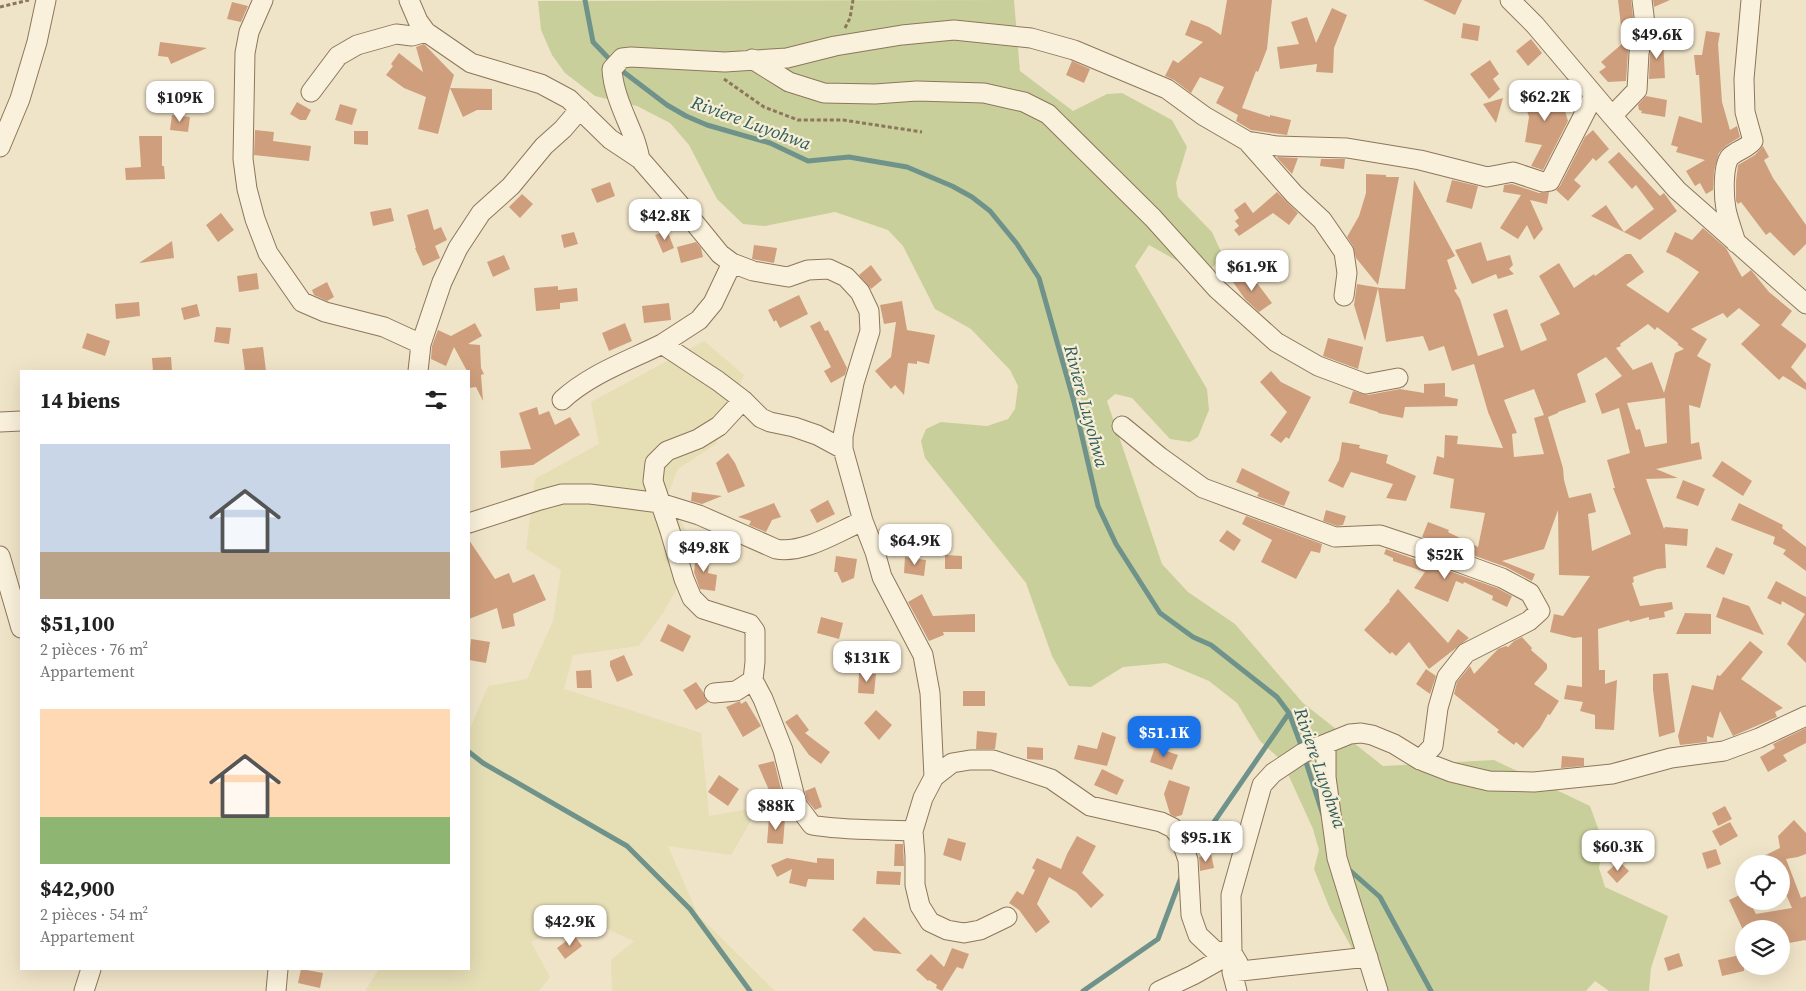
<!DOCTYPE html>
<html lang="fr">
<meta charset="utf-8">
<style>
body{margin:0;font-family:"Source Serif 4",serif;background:#f2f2f2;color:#222;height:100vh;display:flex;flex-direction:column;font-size:19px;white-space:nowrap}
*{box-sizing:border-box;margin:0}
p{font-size:16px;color:#767676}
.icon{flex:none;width:28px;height:28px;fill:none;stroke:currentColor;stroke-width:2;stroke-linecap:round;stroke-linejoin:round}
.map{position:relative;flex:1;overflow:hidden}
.panel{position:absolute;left:20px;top:370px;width:450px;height:600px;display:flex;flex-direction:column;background:#fff;border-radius:0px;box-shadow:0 5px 20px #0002}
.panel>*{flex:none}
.buttons{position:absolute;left:1735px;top:855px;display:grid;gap:10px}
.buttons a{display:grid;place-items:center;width:55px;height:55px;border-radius:50%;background:#fff;box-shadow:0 5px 20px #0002;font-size:25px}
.price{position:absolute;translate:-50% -42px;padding:0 11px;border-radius:10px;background:#fff;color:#222;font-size:16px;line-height:32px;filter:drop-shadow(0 1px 2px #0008)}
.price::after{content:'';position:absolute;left:50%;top:30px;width:15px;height:11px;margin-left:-8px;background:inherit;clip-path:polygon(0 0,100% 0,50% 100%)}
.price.current{background:#1a73e8;color:#fff}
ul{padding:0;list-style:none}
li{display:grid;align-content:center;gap:10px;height:265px;padding:0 20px}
li span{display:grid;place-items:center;height:155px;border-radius:0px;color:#555}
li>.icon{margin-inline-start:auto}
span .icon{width:90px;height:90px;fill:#fffc;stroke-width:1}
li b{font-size:21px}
h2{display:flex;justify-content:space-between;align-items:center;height:60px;padding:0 20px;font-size:21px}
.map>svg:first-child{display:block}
.farmland{fill:#e6deb5}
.green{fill:#c9cf9b}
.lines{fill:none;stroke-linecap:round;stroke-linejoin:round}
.stream{stroke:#6f938a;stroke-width:5}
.building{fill:#cf9f7d;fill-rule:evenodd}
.minor-casing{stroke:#8d765c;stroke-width:21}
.path{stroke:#8d765c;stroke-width:3;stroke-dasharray:4 2.5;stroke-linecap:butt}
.minor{stroke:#faf1dc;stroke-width:19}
.labels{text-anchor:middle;stroke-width:4.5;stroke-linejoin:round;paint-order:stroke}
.water-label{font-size:18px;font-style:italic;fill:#2f5d5a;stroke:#f7eed8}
</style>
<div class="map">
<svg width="1806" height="991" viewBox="0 0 1806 991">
<rect width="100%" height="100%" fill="#f0e4c8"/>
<path class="farmland" d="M704,341L744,375L716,444L678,469L668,494L691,541L690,566L663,613L639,646L573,655L564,689L701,733L709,816L759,807L731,855L668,846L698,915L775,991H612L611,960L634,941L583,918L531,942L550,977L539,991H365L379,969H469V731L488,686L527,679L553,621L561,570L526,549L535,479L599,444L591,402Z"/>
<path class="green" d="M1014,0L1020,71L1073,111L1107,94L1122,93L1172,120L1187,147L1176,183L1178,197L1212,232L1223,256L1212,268L1197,272L1149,245L1135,266L1207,389L1209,410L1198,437L1190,442L1170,439L1132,398L1115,394L1107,401L1162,564L1188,592L1235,624L1303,703L1383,766L1494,760L1590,806L1603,842L1599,868L1605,887L1668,916L1651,968L1649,991H1609L1595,981L1586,991H1370L1367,975L1330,909L1314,869L1319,850L1313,829L1282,761L1260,741L1237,703L1209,681L1166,663L1123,667L1091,687L1069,686L1052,656L1026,583L925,458L921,441L926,429L941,422L987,426L1008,419L1015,409L1018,386L1010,370L971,329L935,309L903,246L888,230L835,212L765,226L743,224L717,199L689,145L670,123L637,106L595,96L565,73L552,55L541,30L538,1Z"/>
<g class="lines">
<path class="stream" d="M585,0L593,42L617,67L667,105L686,116L707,125L770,143L808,161L849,157L907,167L952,186L972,197L990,211L1017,244L1039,278L1074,402L1098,506L1116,544L1160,613L1193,637L1211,645L1277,697L1289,713L1302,748
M469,752L483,763L627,846L690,909L750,991
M1304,756L1323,815
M1192,854L1289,713
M1346,867L1380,897L1431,991
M1083,991L1158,939L1182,875"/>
</g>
<path class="building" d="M1227,0H1272L1267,49L1258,72L1256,71L1242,108L1270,117V115L1291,120L1287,135L1251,130L1236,121L1238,115L1216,103L1224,87L1200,77L1191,93L1174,80L1165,76L1173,60L1178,63L1203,42L1185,35L1191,20L1209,27L1221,35Z
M1423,0H1462L1455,15Z
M1618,0H1631L1634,24L1628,52L1626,81L1608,82L1599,72L1606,67L1601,62L1623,43Z
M1653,0H1670L1654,7Z
M232,2L248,6L241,22L227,19Z
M1332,8L1347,15L1334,48L1333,73L1316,72L1317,64L1280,69L1277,47L1299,44L1291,22L1307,17L1316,43Z
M1463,23L1480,26L1478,41L1461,38Z
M1706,31L1720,33L1718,44L1722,102L1730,130L1737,126L1740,137L1727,145L1719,153L1714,171L1713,190L1706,194L1700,183L1695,186L1686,171L1705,160L1676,152L1678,147L1671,145L1679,116L1702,123L1699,75H1696L1694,55H1702Z
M1531,39L1542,53L1528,66L1516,51Z
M1653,39H1663L1665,78L1649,79L1650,54Z
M160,42L207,48L171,64L168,57L158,56Z
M424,44L454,75L450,88L492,89V110H477L463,117L450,88L438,134L418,129L426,97L404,88L386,75L393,66L391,64L399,53L423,72L416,47Z
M1490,60L1499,74L1493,79L1500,89L1489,99L1470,74Z
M1072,61L1090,69L1084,83L1066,75Z
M1557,83L1568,121L1543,170L1531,166L1542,145L1525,142L1529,117L1523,98L1546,91L1544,87Z
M1646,96L1667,100L1665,117L1641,113L1642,111L1639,110L1638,105Z
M1503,98L1496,123L1483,104Z
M297,102L311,110L306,120H300L290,114Z
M340,104L357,109L352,125L335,120Z
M172,115L190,117L188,132L170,130Z
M255,130L274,132L273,141L311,146L309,161L254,155Z
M1593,130L1609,149L1596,161L1593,158L1574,180L1581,186L1568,201L1556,190L1560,186L1585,137Z
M354,131H368V145L354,144Z
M139,136H162V166H164L165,179L126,180L125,168L141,167Z
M1763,146L1769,157L1764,160L1773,178L1806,225V244L1794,256L1770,232L1766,235L1741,202L1738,204L1736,201V181L1738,165L1755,155Z
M1619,152L1660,196L1664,193L1677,211L1640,240L1591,216L1606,205L1624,232L1654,209L1636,185L1632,189L1608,162Z
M1278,157L1298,158L1292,174L1277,158Z
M1321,159H1345L1344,169L1320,166Z
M1366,174L1386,175V177H1399L1378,285L1356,258L1353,246L1347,237L1359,216L1366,193Z
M1414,180L1455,256L1447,260L1457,289L1454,290L1460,299L1478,356L1504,347L1493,314L1507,309L1521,351L1547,340L1540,324L1560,314L1539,276L1559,263L1574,288L1594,274L1595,276L1626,254H1631L1644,272L1626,285L1668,313L1699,272L1678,258L1666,252L1675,232L1692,240L1703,228L1726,248L1742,277L1751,270L1769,292L1792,311L1781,325L1806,344V347L1791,367L1806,383V390L1783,376L1779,380L1741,344L1760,325L1739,308L1727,318L1723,313L1691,329L1707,339L1697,356L1711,364L1700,408L1689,405L1691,444L1699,442L1702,459L1656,469L1678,478L1646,479L1664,529L1665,527L1688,529L1687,546L1665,544L1666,568L1657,569L1633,577L1634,582L1632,583L1640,606L1672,602L1673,609L1664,612L1665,617L1649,620V617L1630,622L1629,620L1598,629L1599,670H1605V684L1617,680L1614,730L1595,729V715L1580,711L1583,702L1564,699L1567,685L1582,687V637L1574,638L1550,632L1554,614L1563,616L1590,576L1559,575L1558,510L1544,549L1502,561L1535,574L1532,581L1506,567L1422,537L1428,522L1449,530L1448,532L1478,547L1485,513L1450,508L1454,479L1433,474L1437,456L1444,458L1445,435L1458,436L1457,444L1503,448L1488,412L1474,364L1452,371L1444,346L1429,351L1423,336L1386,342L1378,288L1365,341L1354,305L1357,284L1381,288L1405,289ZM1648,324L1655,330L1657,327L1678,343V345L1684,349L1675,353L1664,393L1652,362L1633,370L1616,348L1621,346L1620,344ZM1606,357L1622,376L1595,394L1602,414L1619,408L1630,453L1607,460L1615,488H1613L1631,534L1592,551L1588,514L1596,512L1591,493L1569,498L1564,480L1563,468L1548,417L1558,413V412L1586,402L1577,374ZM1534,389L1544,415L1534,418L1544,454L1514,457L1512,434L1517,433L1504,400ZM1665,398L1667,443L1645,447L1640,429L1636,430L1627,403Z
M1452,180L1478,186L1472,209L1446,202Z
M610,182L615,196L597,203L591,189Z
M1512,184L1539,193L1549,192L1547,204L1530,200L1543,229L1534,240L1527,225L1518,239L1500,228L1521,195L1503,192L1504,185Z
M1277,192L1298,213L1289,225L1273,213L1239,236L1234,230L1239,226L1235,221L1239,218L1234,210L1245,202L1253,213Z
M522,194L533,204L520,218L509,207Z
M391,208L394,221L373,226L370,212Z
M428,209L434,230L441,227L447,240L435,246L440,258L423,266L415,248H416L407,215Z
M221,213L234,230L218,242L206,225Z
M667,230L674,248L663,253L655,235Z
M574,232L578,244L564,248L561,235Z
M172,241L174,258L139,263Z
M696,242L701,248L703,257L681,263L677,247Z
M1481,242L1487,261L1510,255L1513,265L1509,269L1514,274L1498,279L1496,274L1472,284L1455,250Z
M754,245L777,248L774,263L752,259Z
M504,255L510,269L493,277L487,262Z
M871,265L882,280L871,289L859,275Z
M1248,271L1272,303L1259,312L1245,299L1233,282Z
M257,273L259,289L239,292L237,276Z
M327,282L334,297L327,301L314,295L312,290Z
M558,286V290L577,288L578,301L560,303V309L536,311L534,288Z
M799,295L808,314L780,328L776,320L774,322L768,310Z
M902,301L907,330L935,335L929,364L917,361V364L908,363L904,395L895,385L891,389L875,371L891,357L896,322L884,324L880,305Z
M139,302L140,316L116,319L115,304Z
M669,303L671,320L644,323L642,306Z
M197,304L200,316L184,320L181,308Z
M820,321L825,331L828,330L847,368L845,375L831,383L824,371L831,367L810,326Z
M475,323L482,336L468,344L480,345L481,368L484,374L481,375L483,401L476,387L469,388V371H467L454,347L446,366L431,359L432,346L438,330L451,336Z
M625,323L632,341L609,351L602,333Z
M216,327L231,328L229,344L214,342Z
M87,333L110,341L105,356L82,348Z
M1328,338L1363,347L1358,369L1323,356Z
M263,347L266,371H245L242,349Z
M171,357L172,371H153L152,358Z
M1271,371L1281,382L1311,397L1289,439L1286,437L1281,443L1270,435L1287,412L1260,382Z
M1445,383V396H1443L1458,399L1457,406L1405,407L1403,418L1378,413V412L1349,403L1353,391L1368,395L1400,389L1424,393V384Z
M537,407L539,415L549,411L555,425L570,417L580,435L533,465L501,468L500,451L531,449L519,413Z
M1342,442L1360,445L1359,448L1388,455L1386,463L1416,476L1406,501L1386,498L1393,484L1351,472L1343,488L1328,481L1339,460Z
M728,453L735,463L745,486L728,493L716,463Z
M1722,461L1752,481L1743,496L1712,476Z
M1242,468L1290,492L1284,506L1257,496L1259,493L1236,482Z
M1683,480L1705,489L1698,506L1676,498Z
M692,492L722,496L702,504L691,501Z
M828,500L835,514L817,523L810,510Z
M774,503L781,517L772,520L766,532L749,525L751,521L738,517Z
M1739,503L1783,525L1782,528L1806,547V571L1783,554L1786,550L1773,544L1775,537L1731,520Z
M1326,510L1346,516L1343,525L1337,526L1323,521Z
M1246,516L1322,544L1320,553L1311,551L1296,579L1261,562L1272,540L1242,524Z
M879,529H897V544H884Z
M1227,530L1241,540L1234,551L1219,541Z
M469,540L495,579L509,573L513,583L534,574L546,600L513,614L515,626L502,629L497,608L469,619Z
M1716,547L1733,554L1724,575L1706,567Z
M1386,549L1497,588L1512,596L1507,607L1492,600L1493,596L1464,582L1463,584L1456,581L1448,602L1414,588L1425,572L1393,561V558L1384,554Z
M696,554L710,556L708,573L717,575L715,591L700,589L694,572Z
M945,555L962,556V569H945Z
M836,556L857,559L854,578L842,583L837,572H834Z
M905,557L926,560L924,576L904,573Z
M1776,581L1806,597V663L1787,644L1805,614L1782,601L1781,605L1767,598Z
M1398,589L1448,643L1458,629L1469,638L1429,669L1409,642L1396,656L1392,652L1390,654L1364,630L1390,601L1389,600Z
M922,594L933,616L975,614V632H943L944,635L929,641L908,602Z
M1723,597L1749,606L1764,635L1716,617Z
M1685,613L1711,614V634H1676Z
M821,617L843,623L839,639L817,633Z
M668,624L691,636L683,652L660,641Z
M1522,637L1532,648L1531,650L1547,664V669L1534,684L1559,701L1550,715L1548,714L1540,728L1523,748L1516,742L1514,745L1497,732L1499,730L1454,694L1457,682L1470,666L1474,674L1498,649L1506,646L1508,647L1514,641Z
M471,639L490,642L486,663L469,660Z
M1750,641L1763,652L1741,679L1783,708L1775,712L1777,717L1733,736L1720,711L1713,738L1707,736V742L1680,745L1678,736L1692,685L1713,690L1717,675L1720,676Z
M624,655L633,675L617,682L610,666V661Z
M1426,669L1436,676L1430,694L1416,684Z
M591,670L592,688H577L576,671Z
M859,673L876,674L874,694L858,693Z
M1668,673L1675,732L1659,737L1653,690V674Z
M696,682L703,692L705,699L708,702L696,710L683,690Z
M963,691H985V706H963Z
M740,701L741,704L746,701L761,726L743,737L726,707Z
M876,710L892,725L879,740L864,723Z
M797,714L809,730L805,733L830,752L821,764L809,755L785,722Z
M1806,728V743L1783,755L1787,761L1768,772L1760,757L1775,748L1773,744Z
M977,731L997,733L995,749H976Z
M1102,732L1116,737L1107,766L1074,759L1078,745L1097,749Z
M1027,747L1043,748V760L1027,759Z
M1155,747L1178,755L1172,770L1150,762Z
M1562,756L1584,758V766L1561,768Z
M774,761L782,793L772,797L758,765Z
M1102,769L1124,780L1117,795L1094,785Z
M719,775L739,789L728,806L708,792Z
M1169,780L1190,787L1182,815L1175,817L1170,814L1164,794Z
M815,787L822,807L815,810L807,800L805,791Z
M1725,806L1732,819L1718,826L1712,813Z
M769,818L785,819L783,844L767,843Z
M1794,820L1806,833V854L1798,857L1786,859L1801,898L1806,896V941L1805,940L1784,944L1781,929H1744V932L1729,900L1744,893V901H1749L1756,914L1792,908L1781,883V864H1747L1780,848L1778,836Z
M1730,822L1738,836L1720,846L1712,831Z
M1077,836L1096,846L1082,873L1104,895L1091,908L1076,892L1049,877L1037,904L1050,922L1036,933L1019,910L1009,903L1017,891L1023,895L1035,870L1032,868L1037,858L1061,869L1067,854Z
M948,838L966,843L961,861L943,855Z
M895,844H903L904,866H894Z
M1716,849L1721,864L1707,869L1702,853Z
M1211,854L1214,868L1200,871L1199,857Z
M787,858L817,863V858L834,859V880L808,879L806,887L789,883L792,869L777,877L771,865Z
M1619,861L1629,871L1617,883L1607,872Z
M877,871L901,872L900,885L876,884Z
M864,917L902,954L874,951L852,930Z
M574,935L582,946L565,959L557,948Z
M952,948L969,954L963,969L957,967L942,991L936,988L937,985L929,980L928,981L916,970L931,954L944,967Z
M1679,953L1683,966L1668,971L1664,958Z
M1744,954V971L1722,976L1718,960Z
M301,969L323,973L320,988L298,983Z"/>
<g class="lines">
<defs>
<path id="minor" d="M263,0L249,32L245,53L243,159L247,189L255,219L268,253L302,302L325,312L384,327L421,344
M409,0L418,21L426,32L471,63L541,84L569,99L610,139L640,159L680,205L720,254L732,263L753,271L788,277L808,270L829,269L846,277L860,292L869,311L870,331L854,383L843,436V449L863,521L875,552L882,577L923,655L930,693L934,777
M1510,0L1535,25L1612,116L1677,190L1806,304
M752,59L789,82L824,93L875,94L917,91L984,93L1024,102L1048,114L1153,218L1217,289L1276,342L1318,366L1366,384L1398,378
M311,92L338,56L357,45L396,34L412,36L426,32
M1612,116L1637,90L1639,53L1645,24L1642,0
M1247,141L1294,194L1322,220L1344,252L1347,273L1344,296
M0,147L20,99L37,42L46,0
M640,159C638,150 636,141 632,133C624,113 613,91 612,69L622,58L631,57L725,62L787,58L835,46L902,35L954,30L1031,38L1074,50L1167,89L1204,116L1247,141L1277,146L1347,148L1420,160L1487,177L1513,172L1543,182L1550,181L1594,95
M1736,243C1733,232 1728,220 1726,209C1724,198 1722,163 1731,156C1738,150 1746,149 1753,141L1745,112L1744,79L1751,0
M732,263L713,303L699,320L662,344L718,381L743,400L719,426L698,439L667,451L655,463L653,481L670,531L684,579L692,598L703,609L750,624L755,631V662L753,680L763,699L783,750L797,805L812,825C845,831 879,829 913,831
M418,371L421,344L442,282L458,248L481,213L511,186L544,146L563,129L580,109
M562,400C590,374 628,361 662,344
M743,400L761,418L770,422L794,427L817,435L843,449
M0,422L21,421
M1122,426L1160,457L1203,488L1335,537L1380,535L1419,548L1502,578L1530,593L1540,611L1529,621L1466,653L1447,677L1438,708L1433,746L1420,760
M469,523L540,500L562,494H590L660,503L699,515L776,549C804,554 837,532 863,521
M0,556L21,628
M714,693L736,691L753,680
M1326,744V777L1337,858L1378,991
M1007,917L980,930L964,933L947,930L930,922L920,906L915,885V856L913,831L923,798L934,777L952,763L970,760H993L1051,779L1090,806L1161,822L1173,828L1180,837L1188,860L1191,915L1198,935L1214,950L1232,953L1238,963L1232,972L1237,991
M1232,972L1368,957
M84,991L91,969
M276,991L278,969
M1159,991L1193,975L1232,953L1231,895L1262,785L1273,773L1303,753L1350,734L1361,733L1372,735L1394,744L1420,760L1451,772L1489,781L1534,782L1612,774L1671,758L1724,751L1759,738L1806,716"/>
</defs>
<use href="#minor" class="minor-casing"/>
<path class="path" d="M0,7L29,0
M845,28L850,18L853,0
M724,79L764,107L798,120H843L922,132"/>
<use href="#minor" class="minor"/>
</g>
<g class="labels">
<g class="water-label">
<text transform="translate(751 123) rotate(20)" y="6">Riviere Luyohwa</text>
<text transform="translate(1086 406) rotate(75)" y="6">Riviere Luyohwa</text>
<text transform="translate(1320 768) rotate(71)" y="6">Riviere Luyohwa</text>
</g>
</g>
</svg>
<div class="buttons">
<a><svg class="icon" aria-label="locate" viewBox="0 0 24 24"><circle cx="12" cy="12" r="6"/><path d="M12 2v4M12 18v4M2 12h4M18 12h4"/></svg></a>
<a><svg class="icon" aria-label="layers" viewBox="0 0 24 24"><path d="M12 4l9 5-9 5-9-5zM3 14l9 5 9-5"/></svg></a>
</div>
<b class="price" style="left:1657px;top:60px">$49.6K</b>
<b class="price" style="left:1545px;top:122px">$62.2K</b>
<b class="price" style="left:180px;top:123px">$109K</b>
<b class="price" style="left:665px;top:241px">$42.8K</b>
<b class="price" style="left:1252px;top:292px">$61.9K</b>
<b class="price" style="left:915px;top:566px">$64.9K</b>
<b class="price" style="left:704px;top:573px">$49.8K</b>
<b class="price" style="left:1445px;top:580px">$52K</b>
<b class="price" style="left:867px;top:683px">$131K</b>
<b class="price current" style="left:1164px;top:758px">$51.1K</b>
<b class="price" style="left:776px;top:831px">$88K</b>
<b class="price" style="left:1206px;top:863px">$95.1K</b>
<b class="price" style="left:1618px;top:872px">$60.3K</b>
<b class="price" style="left:570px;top:947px">$42.9K</b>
<section class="panel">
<h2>14 biens<svg class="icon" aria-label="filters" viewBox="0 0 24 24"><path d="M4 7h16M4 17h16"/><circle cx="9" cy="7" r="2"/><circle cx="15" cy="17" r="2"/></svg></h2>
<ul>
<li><span style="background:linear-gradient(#c9d6e8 70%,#b9a48a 0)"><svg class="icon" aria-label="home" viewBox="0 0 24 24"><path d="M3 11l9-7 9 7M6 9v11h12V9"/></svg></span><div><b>$51,100</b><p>2 pièces · 76 m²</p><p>Appartement</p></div></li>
<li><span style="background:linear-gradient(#ffd9b3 70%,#8fb573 0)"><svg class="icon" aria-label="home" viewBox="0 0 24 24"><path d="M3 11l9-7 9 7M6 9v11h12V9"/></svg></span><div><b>$42,900</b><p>2 pièces · 54 m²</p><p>Appartement</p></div></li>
</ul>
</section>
</div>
